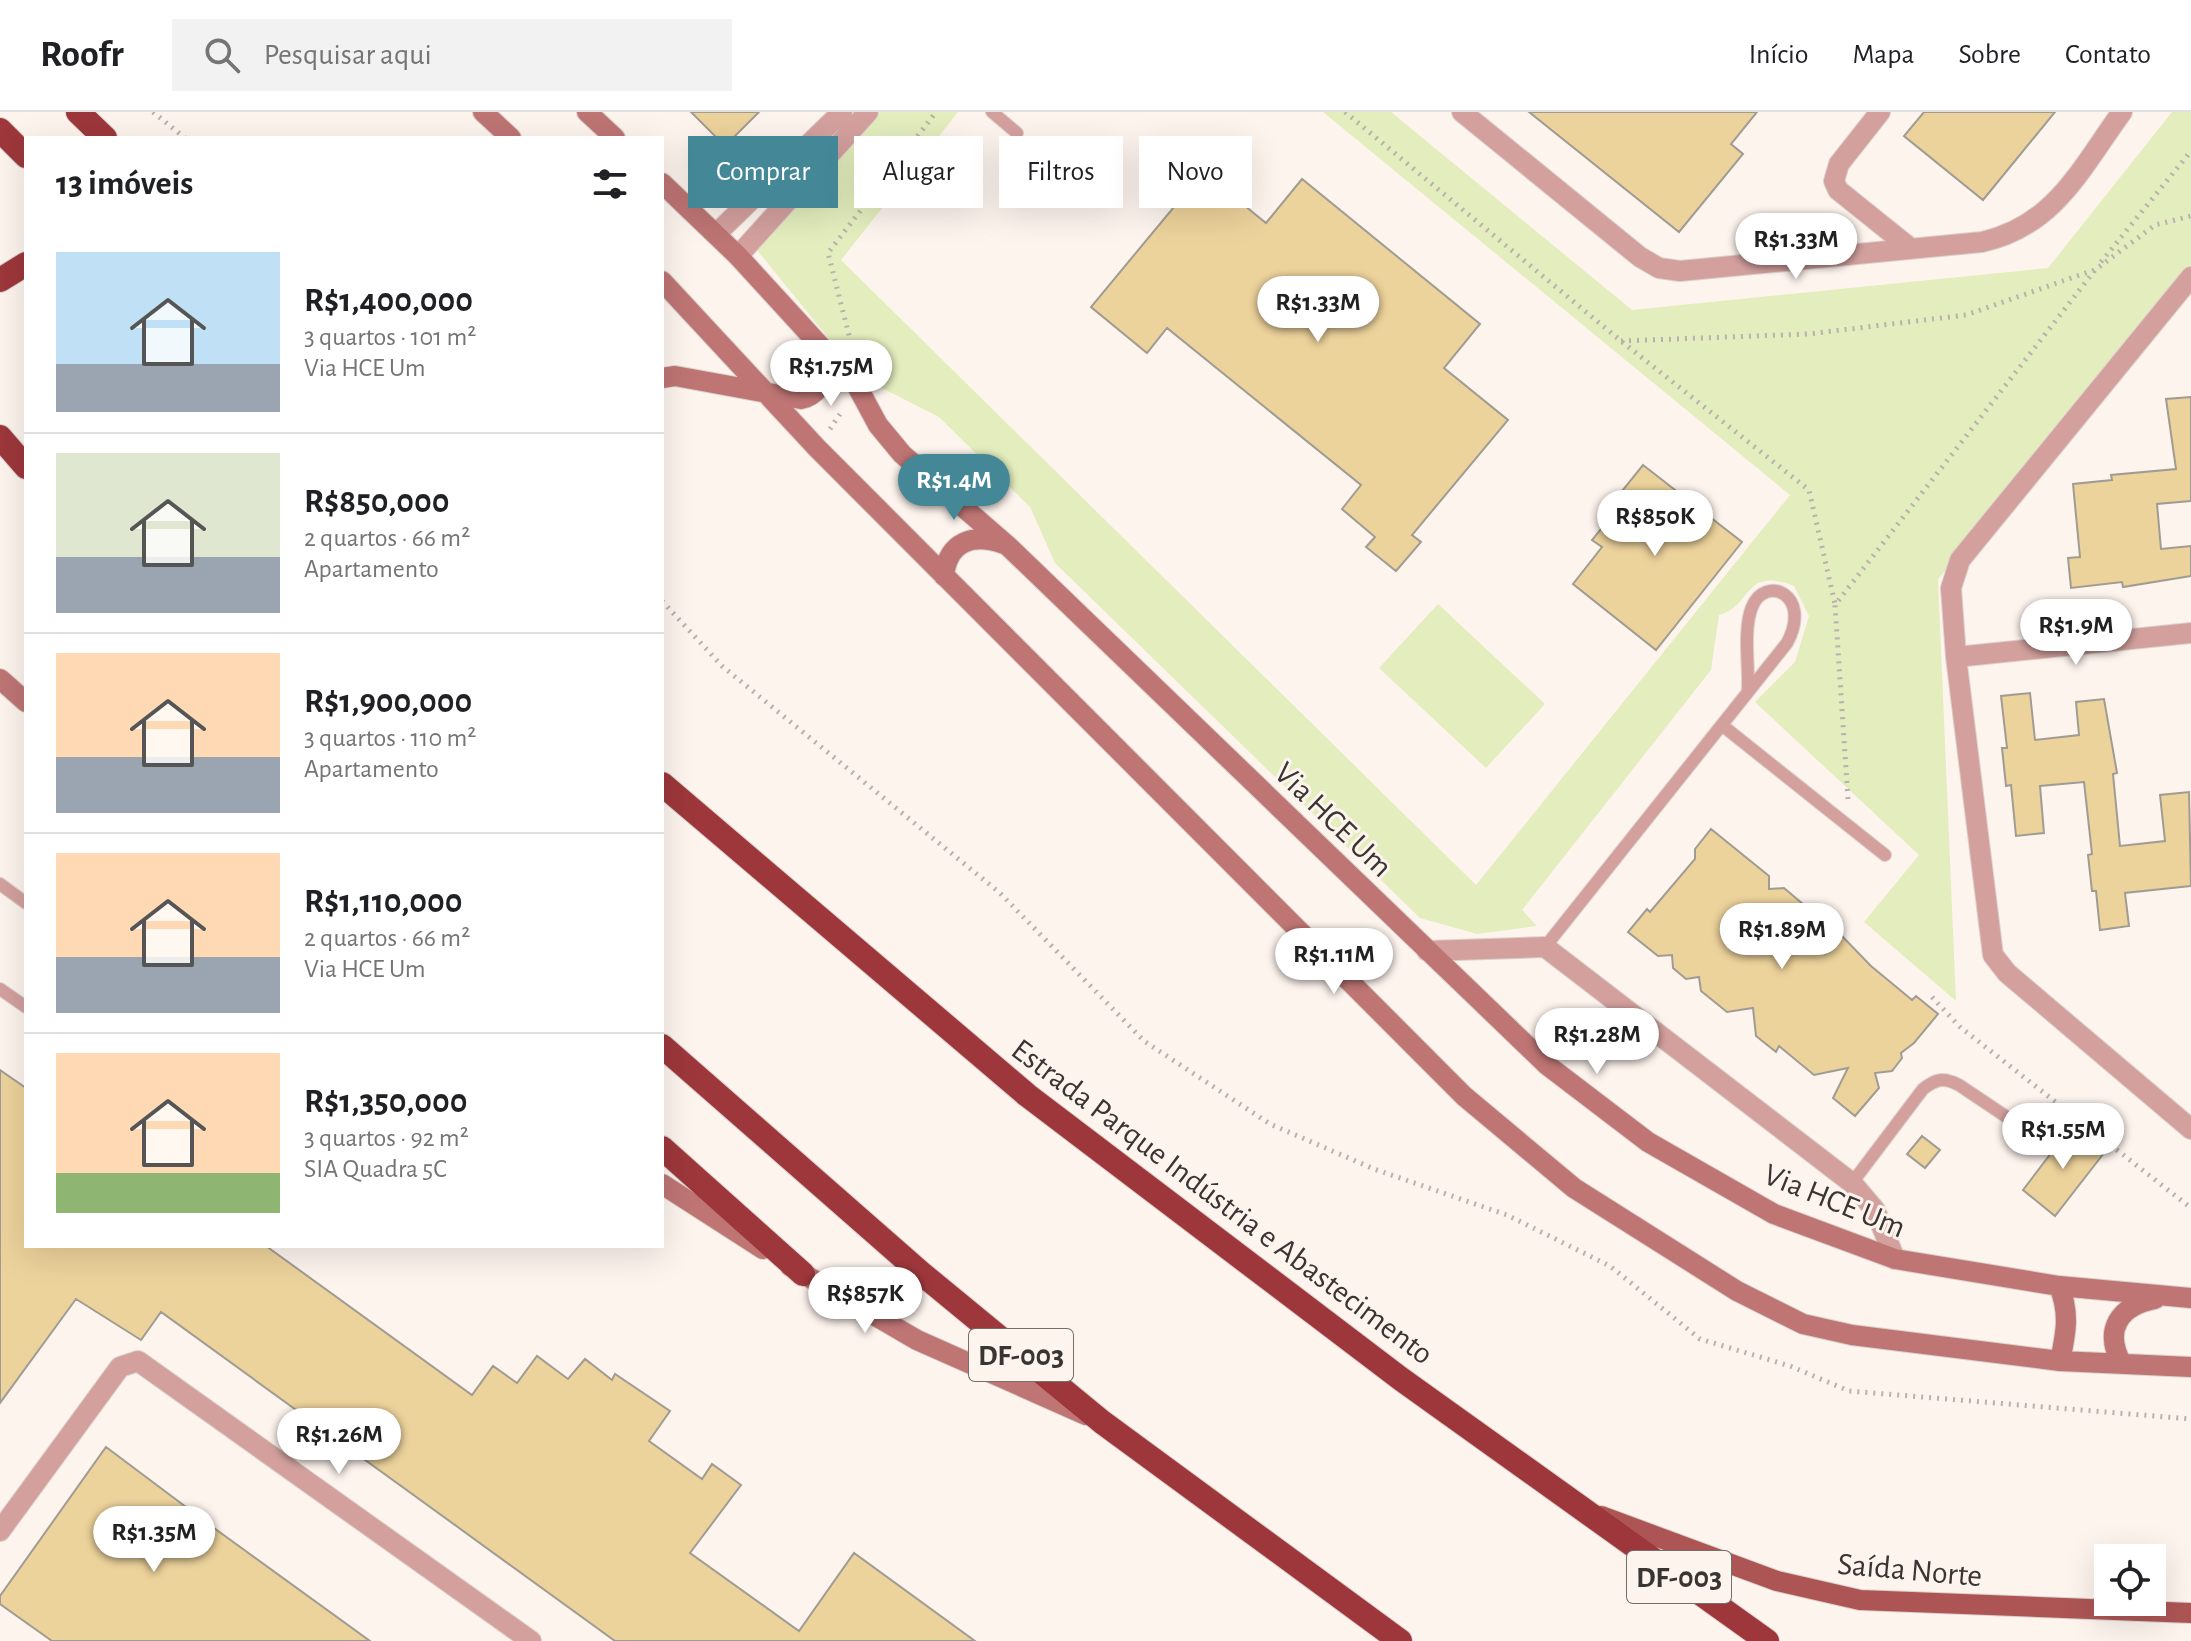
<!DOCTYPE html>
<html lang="pt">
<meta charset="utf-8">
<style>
body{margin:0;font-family:"Alegreya Sans",sans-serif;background:#f2f2f2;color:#202124;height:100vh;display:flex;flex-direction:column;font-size:30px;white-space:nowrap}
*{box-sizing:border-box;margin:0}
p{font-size:26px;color:#757577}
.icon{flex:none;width:44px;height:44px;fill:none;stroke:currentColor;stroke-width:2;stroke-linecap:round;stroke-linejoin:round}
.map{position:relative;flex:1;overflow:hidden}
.side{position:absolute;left:24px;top:24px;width:640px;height:1112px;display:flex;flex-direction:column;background:#fff;border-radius:0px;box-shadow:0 8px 32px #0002}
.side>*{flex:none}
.hud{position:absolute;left:688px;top:24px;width:760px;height:72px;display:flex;gap:16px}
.fabs{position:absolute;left:2094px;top:1432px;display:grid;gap:16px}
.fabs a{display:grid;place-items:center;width:72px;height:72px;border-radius:0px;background:#fff;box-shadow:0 8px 32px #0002;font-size:40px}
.price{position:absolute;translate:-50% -68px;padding:0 18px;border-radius:28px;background:#fff;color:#222;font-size:26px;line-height:52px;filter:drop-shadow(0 2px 4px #0008)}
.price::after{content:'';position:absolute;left:50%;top:48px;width:24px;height:18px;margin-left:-12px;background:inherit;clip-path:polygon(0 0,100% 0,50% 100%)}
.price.on{background:#448897;color:#fff}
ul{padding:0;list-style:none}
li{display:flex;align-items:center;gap:24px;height:200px;padding:0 32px}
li+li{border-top:2px solid #e0e0e0}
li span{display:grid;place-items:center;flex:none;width:224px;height:160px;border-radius:0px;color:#555}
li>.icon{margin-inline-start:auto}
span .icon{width:96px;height:96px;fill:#fffc;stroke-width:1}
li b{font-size:34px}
h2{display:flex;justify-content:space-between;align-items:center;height:96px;padding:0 32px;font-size:34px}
.pill{padding:0 28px;border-radius:0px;background:#fff;box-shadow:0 8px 32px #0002;font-size:28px;line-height:72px}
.pill.on{background:#448897;color:#fff}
header{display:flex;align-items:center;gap:48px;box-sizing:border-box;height:112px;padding:0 40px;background:#fff;border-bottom:2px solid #e0e0e0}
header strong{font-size:38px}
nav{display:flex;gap:44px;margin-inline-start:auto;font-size:28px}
.search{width:560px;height:72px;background:#f2f2f2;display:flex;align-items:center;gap:20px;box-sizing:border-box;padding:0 28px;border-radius:0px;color:#757577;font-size:30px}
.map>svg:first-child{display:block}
.green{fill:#e3edbd}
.building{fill:#ecd29b;stroke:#a09c93;stroke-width:2}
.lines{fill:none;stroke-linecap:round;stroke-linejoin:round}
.lane-casing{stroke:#dbd2cc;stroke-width:14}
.street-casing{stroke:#dbd2cc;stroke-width:22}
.secondary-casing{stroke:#dbd2cc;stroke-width:22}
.primary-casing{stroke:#dbd2cc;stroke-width:22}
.highway-casing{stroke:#dbd2cc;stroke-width:26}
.path{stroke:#b9b1ad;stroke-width:5;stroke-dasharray:2 6;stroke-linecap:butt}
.lane{stroke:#d3a09e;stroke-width:12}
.street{stroke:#d3a09e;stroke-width:20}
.secondary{stroke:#be7574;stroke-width:20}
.primary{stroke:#ad5555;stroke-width:20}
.highway{stroke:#9d373b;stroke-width:24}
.labels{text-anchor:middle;stroke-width:6;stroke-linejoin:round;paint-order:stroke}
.shield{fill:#fef4ee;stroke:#746e6b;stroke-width:2}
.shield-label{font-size:30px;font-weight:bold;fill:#393533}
.street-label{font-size:32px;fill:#393533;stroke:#fef4ee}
</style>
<header>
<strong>Roofr</strong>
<div class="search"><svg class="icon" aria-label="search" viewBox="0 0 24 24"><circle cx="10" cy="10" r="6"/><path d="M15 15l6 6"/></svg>Pesquisar aqui</div>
<nav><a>Início</a><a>Mapa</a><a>Sobre</a><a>Contato</a></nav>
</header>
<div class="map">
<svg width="2191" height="1529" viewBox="0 0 2191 1529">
<rect width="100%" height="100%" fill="#fef4ee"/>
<path class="green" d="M879,0H958L841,148L1476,773L1790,383L1323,0H1391L1632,198L2048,156L2172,0H2191V178L1938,467L1956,889L1864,810L1919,743L1755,590L1795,550L1809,504L1794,474C1742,454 1753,495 1719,503L1711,558L1522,798L1537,814L1477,822L1420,806L1055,451L1030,395L939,305L860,265L752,132Z
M1438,492L1545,592L1486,656L1379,556Z"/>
<path class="building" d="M691,0H759L725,34Z
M1529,0H1757L1731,32L1743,42L1679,120Z
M1924,0H2055L1983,88L1904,24Z
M1203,60L1266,111L1302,67L1480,212L1444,256L1508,308L1412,423L1421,430L1396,459L1366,435L1375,425L1342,397L1361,373L1167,216L1147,241L1091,195Z
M2191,285V389L2157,392L2161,437L2191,434V464L2123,475L2122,470L2071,476L2068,446L2080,445L2073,372L2112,368L2111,363L2176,357L2166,287Z
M1643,353L1742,430L1656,538L1573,472L1602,435L1592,428L1628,384L1622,379Z
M2030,581L2035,628L2079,623L2076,590L2104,587L2117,661L2113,662L2120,734L2165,729L2160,683L2189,680L2191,774L2125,781L2129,814L2100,818L2096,779H2092L2088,743L2092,742L2084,670L2040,674L2044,721L2016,724L2011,673L2006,674L2002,636H2007L2001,584Z
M1711,717L1769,764V777L1784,776L1810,798L1812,822L1839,821L1871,854L1912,888L1916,884L1938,902L1914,931L1901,941L1902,946L1892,959L1875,961L1879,976L1855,1004L1833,986L1848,956L1814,963L1779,934L1776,940L1756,924L1753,896L1727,900L1701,879L1699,865L1686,867L1673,856L1672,843L1658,844L1628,820L1647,797L1650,800L1695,747V737Z
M0,958L26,976V1134H266L472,1283L493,1254L517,1271L537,1244L568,1267L585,1247L612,1268L615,1262L670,1299L649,1329L702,1367L712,1352L741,1373L690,1441L799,1519L854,1441L975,1529H615L161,1200L141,1228L76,1187L0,1291Z
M2071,1015L2104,1041L2055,1104L2023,1078Z
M1922,1024L1940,1038L1925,1056L1907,1042Z
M106,1335L214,1416L370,1529H52L0,1492V1484Z"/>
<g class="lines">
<defs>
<path id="lane" d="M992,0L1017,21
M1723,614L1885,743
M0,772L26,791
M1545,835L1787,531C1813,482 1765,462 1752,495C1743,517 1749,553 1748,577
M0,877L26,895
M1852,1071L1923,977C1936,967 1943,965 1959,973L2044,1030"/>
<path id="street" d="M1462,0L1640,145L1659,156L1680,159L1982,130C2055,114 2081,56 2122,0
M1880,0L1839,52L1834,69L1838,78L1909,135
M716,122L842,0
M738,144L868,0
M2191,165L1960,448L1951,476L1956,545L1993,843L2007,861L2191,1017
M1956,545L2191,521
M1427,839L1545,835L1852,1071L1875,1098L1895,1147
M0,1419L120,1255L138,1249L531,1529"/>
<path id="secondary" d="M483,0L511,26
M587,0L615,26
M662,71L738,144L857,274L878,313L902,342L1008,434L1547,953L1648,1030L1774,1102L1895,1147L2059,1174L2191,1186
M662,169L817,336L1464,984L1574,1076L1737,1179L1803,1212L1852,1223L2060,1249L2191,1255
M662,266L675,264L801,287C821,283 825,264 833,247
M944,464C948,429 973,421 1004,432
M0,567L26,590
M662,1072L763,1137
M790,1154L917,1228L1086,1303
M2059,1174C2070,1201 2066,1221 2060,1249
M2122,1252C2103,1218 2119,1194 2155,1187"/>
<path id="primary" d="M1601,1404L1777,1469L1860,1488L2191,1501"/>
<path id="highway" d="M78,0L105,26
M0,18L26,44
M0,168L26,152
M0,325L26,355
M662,672L1027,983L1401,1267L1767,1529
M662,934L921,1161L1102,1310L1400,1529
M662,1036L803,1162"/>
</defs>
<use href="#lane" class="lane-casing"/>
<use href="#street" class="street-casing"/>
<use href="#secondary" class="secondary-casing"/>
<use href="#primary" class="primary-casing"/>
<use href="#highway" class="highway-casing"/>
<path class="path" d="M153,0L185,26
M1345,0L1621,229L1809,378L1835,492
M2101,150L2191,39
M1621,229L1808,222L1966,203L2094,158
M851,231L828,141L936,0
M830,317L842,299
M662,489L722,554L1000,781L1144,929L1270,1012L1374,1057L1507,1103L1610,1154L1700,1227L1790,1254L1849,1279L2191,1307
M1848,687L1835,493L2095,158L2155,113L2191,104
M1932,885L1960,915L2191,1096"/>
<use href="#lane" class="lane"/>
<use href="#street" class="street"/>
<use href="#secondary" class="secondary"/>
<use href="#primary" class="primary"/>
<use href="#highway" class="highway"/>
</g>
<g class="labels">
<g class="shield">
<rect x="969" y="1217" width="104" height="52" rx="6"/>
<rect x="1627" y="1439" width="104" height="52" rx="6"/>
</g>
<g class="shield-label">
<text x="1021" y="1253">DF-003</text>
<text x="1679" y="1475">DF-003</text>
</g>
<g class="street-label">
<text transform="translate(1334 707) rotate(44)" y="11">Via HCE Um</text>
<text transform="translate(1835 1088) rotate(22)" y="11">Via HCE Um</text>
<text transform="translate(1223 1089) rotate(37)" y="11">Estrada Parque Indústria e Abastecimento</text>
<text transform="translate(1910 1457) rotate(5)" y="11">Saída Norte</text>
</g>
</g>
</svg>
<div class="fabs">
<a><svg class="icon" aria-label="locate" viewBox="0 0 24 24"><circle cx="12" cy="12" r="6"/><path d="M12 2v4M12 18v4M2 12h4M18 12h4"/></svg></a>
</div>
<b class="price" style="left:1796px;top:169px">R$1.33M</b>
<b class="price" style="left:1318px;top:232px">R$1.33M</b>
<b class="price" style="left:831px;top:296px">R$1.75M</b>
<b class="price on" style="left:954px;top:410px">R$1.4M</b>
<b class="price" style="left:1655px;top:446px">R$850K</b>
<b class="price" style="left:2076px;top:555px">R$1.9M</b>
<b class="price" style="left:1782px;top:859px">R$1.89M</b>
<b class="price" style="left:1334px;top:884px">R$1.11M</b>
<b class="price" style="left:1597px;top:964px">R$1.28M</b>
<b class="price" style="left:2063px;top:1059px">R$1.55M</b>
<b class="price" style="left:865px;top:1223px">R$857K</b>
<b class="price" style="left:339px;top:1364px">R$1.26M</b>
<b class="price" style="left:154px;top:1462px">R$1.35M</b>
<div class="hud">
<a class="pill on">Comprar</a>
<a class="pill">Alugar</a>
<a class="pill">Filtros</a>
<a class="pill">Novo</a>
</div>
<section class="side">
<h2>13 imóveis<svg class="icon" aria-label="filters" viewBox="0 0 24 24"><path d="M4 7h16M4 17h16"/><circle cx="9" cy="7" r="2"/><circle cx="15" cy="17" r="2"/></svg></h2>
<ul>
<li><span style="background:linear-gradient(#bfe0f5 70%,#9aa5b1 0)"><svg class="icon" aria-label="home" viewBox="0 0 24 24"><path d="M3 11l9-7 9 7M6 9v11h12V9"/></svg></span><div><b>R$1,400,000</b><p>3 quartos · 101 m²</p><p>Via HCE Um</p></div></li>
<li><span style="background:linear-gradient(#dfe7d0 65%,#9aa5b1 0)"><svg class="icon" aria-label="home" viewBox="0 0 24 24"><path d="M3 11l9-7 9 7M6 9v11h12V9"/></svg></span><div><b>R$850,000</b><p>2 quartos · 66 m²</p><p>Apartamento</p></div></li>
<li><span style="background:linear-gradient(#ffd9b3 65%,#9aa5b1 0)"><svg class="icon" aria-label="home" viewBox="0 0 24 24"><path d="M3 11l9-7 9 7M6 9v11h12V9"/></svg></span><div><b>R$1,900,000</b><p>3 quartos · 110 m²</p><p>Apartamento</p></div></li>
<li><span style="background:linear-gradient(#ffd9b3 65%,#9aa5b1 0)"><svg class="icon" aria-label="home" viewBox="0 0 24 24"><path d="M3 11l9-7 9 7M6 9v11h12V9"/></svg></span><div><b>R$1,110,000</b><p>2 quartos · 66 m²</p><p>Via HCE Um</p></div></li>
<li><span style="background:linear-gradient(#ffd9b3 75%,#8fb573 0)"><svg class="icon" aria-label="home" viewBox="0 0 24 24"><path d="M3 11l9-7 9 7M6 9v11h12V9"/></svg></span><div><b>R$1,350,000</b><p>3 quartos · 92 m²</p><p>SIA Quadra 5C</p></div></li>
</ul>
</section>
</div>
